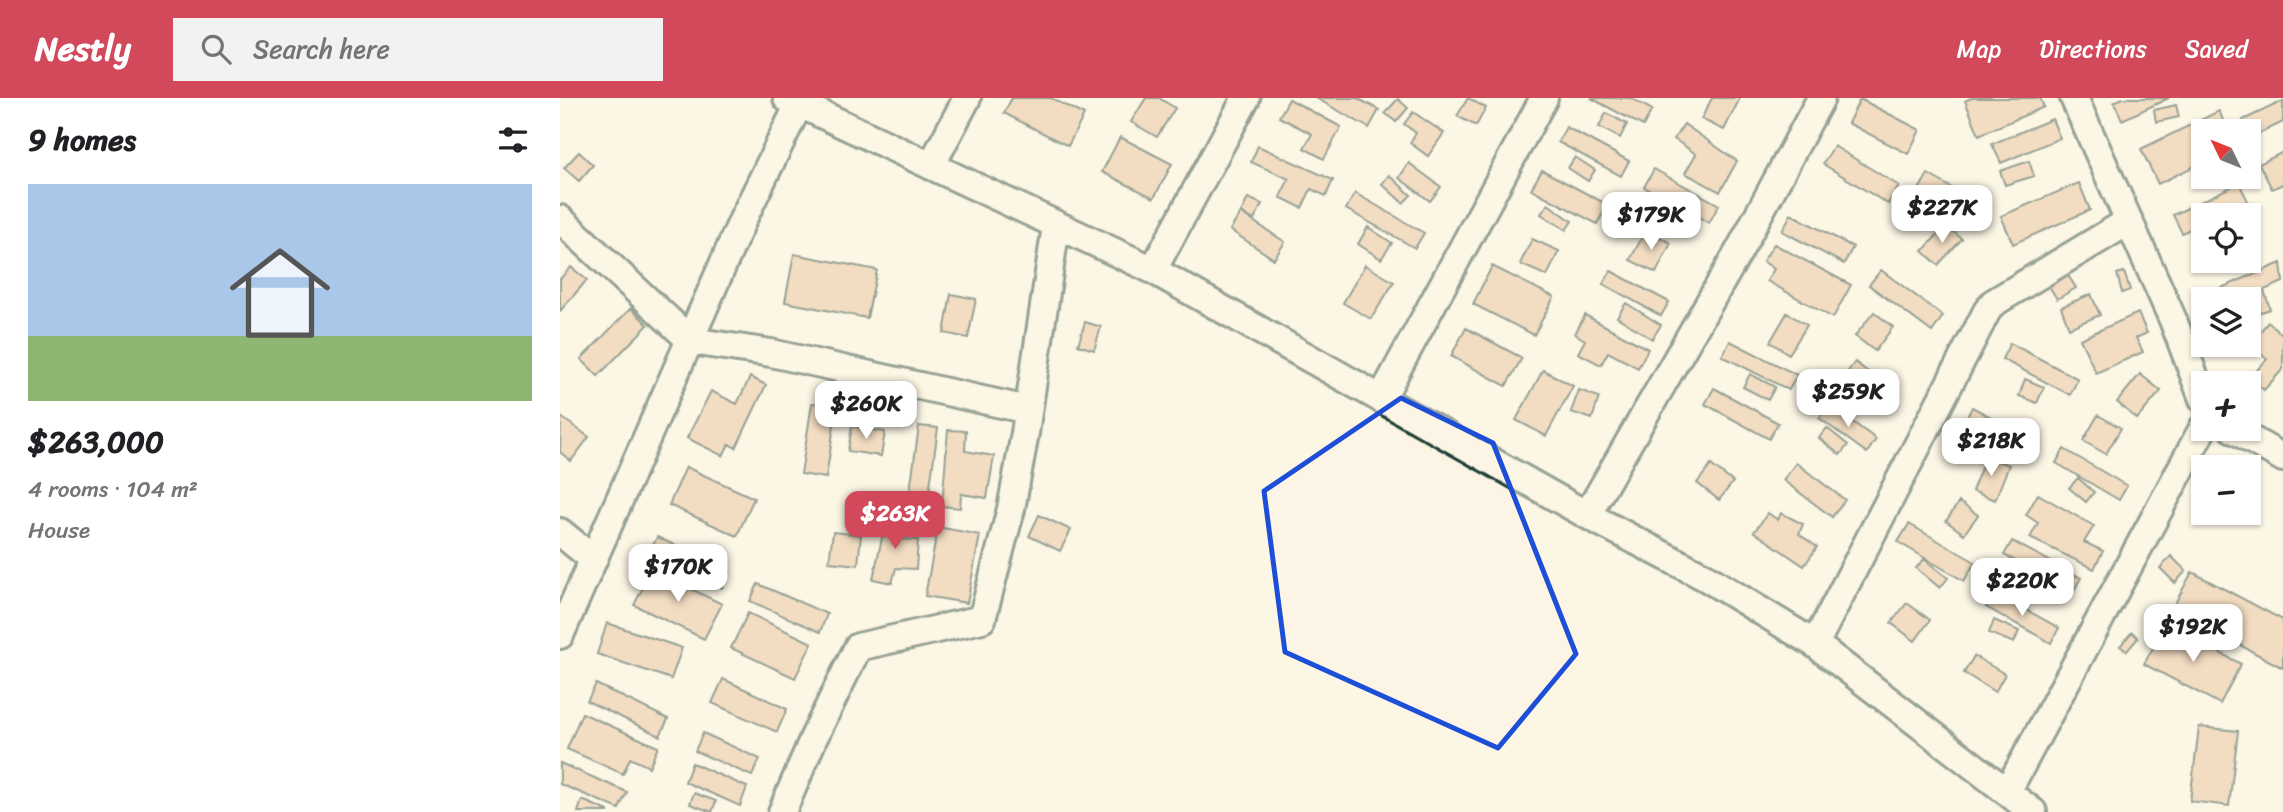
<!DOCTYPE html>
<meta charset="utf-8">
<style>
body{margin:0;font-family:Sriracha,sans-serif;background:#f2f2f2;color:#202124;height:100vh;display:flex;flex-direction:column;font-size:26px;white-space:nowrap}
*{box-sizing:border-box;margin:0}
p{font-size:23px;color:#757577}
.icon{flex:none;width:38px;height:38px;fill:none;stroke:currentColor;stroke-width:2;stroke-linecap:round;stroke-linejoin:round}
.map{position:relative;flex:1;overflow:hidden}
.side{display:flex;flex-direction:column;background:#fff;width:560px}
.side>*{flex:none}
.needle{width:46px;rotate:313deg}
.fabs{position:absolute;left:1631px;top:21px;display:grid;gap:14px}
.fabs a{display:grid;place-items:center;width:70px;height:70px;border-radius:0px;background:#fff;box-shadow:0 2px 5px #0004;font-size:35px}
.price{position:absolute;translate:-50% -60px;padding:0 16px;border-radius:14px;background:#fff;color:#222;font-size:23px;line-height:46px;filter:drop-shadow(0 2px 4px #0008)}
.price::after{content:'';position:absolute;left:50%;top:42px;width:21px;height:16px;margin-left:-10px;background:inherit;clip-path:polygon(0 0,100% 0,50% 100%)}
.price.on{background:#d1495b;color:#fff}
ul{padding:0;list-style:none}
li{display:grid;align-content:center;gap:14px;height:371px;padding:0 28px}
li+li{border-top:2px solid #e0e0e0}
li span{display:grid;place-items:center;height:217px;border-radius:0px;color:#555}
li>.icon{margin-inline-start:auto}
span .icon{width:126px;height:126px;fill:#fffc;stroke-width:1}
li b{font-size:30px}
h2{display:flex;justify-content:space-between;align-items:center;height:84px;padding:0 28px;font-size:30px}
header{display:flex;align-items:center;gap:42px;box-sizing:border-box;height:98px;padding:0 35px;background:#d1495b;color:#fff}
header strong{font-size:33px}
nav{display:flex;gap:38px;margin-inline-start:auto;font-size:24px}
.search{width:490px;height:63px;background:#f2f2f2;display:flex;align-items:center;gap:18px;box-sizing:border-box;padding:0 24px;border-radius:0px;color:#757577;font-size:26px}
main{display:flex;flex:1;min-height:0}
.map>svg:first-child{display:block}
.building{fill:#e8be98;stroke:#1f3d34;stroke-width:2}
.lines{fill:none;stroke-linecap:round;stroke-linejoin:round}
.minor-casing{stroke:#1f3d34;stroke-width:32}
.minor{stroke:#fcf5e5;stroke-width:26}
.marked{fill:none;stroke:#1d4ed8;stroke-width:5;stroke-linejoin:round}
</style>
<header>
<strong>Nestly</strong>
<div class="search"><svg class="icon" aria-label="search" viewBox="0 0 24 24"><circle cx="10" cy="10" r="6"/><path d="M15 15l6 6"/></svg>Search here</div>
<nav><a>Map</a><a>Directions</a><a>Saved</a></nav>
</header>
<main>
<section class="side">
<h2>9 homes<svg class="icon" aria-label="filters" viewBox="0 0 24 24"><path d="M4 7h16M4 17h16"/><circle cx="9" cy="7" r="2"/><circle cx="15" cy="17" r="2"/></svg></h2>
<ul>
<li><span style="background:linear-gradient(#a9c7e8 70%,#8fb573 0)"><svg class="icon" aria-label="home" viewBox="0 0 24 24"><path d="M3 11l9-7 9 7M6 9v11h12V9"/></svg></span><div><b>$263,000</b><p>4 rooms · 104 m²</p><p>House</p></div></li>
</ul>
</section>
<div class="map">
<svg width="1723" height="714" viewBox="0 0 1723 714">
<rect width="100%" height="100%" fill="#fcf5e5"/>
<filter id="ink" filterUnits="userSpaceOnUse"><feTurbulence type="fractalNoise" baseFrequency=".0143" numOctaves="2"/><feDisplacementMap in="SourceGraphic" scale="14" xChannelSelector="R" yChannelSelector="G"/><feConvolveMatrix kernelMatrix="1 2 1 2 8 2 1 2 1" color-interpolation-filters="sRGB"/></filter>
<g filter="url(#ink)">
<path class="building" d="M452,0H491L524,17L508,48L444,15Z
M586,0H599L615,10L597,39L571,24Z
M756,0H797L819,12L809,30Z
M908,0L926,10L916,28L897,18Z
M1031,0H1071L1092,12L1083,28Z
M1152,0H1180L1164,32L1141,21Z
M1411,0H1480L1484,9L1419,37L1405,3Z
M1563,0H1609L1562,22L1554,4Z
M729,1L781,29L764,61L744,50L752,36L719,19Z
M838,1L848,10L836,24L825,15Z
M1300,1L1360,32L1348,56L1288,25Z
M1723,3V24L1690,40L1683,22Z
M1616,7L1619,19L1596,24L1594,12Z
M1659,13L1668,33H1643V64L1598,86L1581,51Z
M853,14L884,35L868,58L850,45L856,35L844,26Z
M1046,15L1067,26L1060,40L1039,29Z
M1492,21L1500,40L1441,65L1432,46Z
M1124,26L1177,63L1160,94L1125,75L1136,56L1114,41Z
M1006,29L1069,63L1061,78L998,44Z
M560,39L612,66L594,100L542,74Z
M698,48L773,82L766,98L751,91L742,110L720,99L729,81L691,64Z
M1274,48L1339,88L1328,106L1263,66Z
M19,54L33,67L19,83L4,70Z
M1723,54V86L1712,91L1699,66Z
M1015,59L1035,72L1028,83L1008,70Z
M1469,63L1474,78L1445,87L1440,73Z
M849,65L881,89L870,103L839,80Z
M1094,71L1159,107L1149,125L1084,89Z
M982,72L1048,107L1037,126L971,91Z
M1368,76L1421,107L1410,126L1357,95Z
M829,77L851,97L843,105L822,86Z
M1519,85L1530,112L1453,146L1441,118Z
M1679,85L1688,103L1659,117H1643V125L1622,135L1613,117Z
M795,95L864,135L855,150L786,111Z
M688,100L702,106L694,122L681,115Z
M1102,104L1129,118L1123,130L1095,116Z
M988,106L1012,123L1006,132L981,116Z
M681,115L725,144L714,161L670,132Z
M1231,116L1293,149L1284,166L1222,133Z
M1386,127L1402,141L1378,167L1363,153Z
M808,129L832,145L821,161L798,146Z
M1086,132L1111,145L1096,175L1070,162Z
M972,141L999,153L987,178L960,166Z
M1214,146L1291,187L1273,220L1207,183L1214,171L1203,163Z
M234,156L317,172L307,220L225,204Z
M1721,165L1723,184L1704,192L1710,211L1689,218V201H1652L1649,195Z
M805,167L834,184L811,221L783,205Z
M932,168L994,199L974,237L913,206Z
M11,169L27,182L0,213V181Z
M1321,172L1383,218L1372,234L1309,187Z
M1051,173L1109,204L1101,218L1043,186Z
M1506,174L1516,190L1497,201L1487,185Z
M1564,174L1570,192L1562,195L1557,176Z
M391,196L416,201L408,240L384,235Z
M1531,196L1540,217L1509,230L1501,209Z
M1066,205L1101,227L1092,241L1057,219Z
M71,210L88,227L38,278L21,261Z
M1314,214L1333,229L1315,253L1295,238Z
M1227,215L1247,227L1229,256L1210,244Z
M1578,215L1587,235L1576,240L1583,254L1536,275L1520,241Z
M1025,217L1088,251L1078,270L1048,254L1041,267L1018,255L1025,242L1015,236Z
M525,224L541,229L534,252L518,247Z
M1708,224L1723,237V271L1704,292L1690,280L1707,261L1690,246Z
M906,230L962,260L946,288L891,258Z
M1170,243L1237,277L1229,292L1162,258Z
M1450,245L1518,281L1510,297L1442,261Z
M1295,264L1316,280L1292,312L1271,296Z
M983,272L1013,288L986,338L956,322Z
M1190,276L1215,289L1208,302L1183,289Z
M1580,276L1601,293L1577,321L1557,304Z
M190,279L206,287L176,350L169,346L163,358L127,340L151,293L177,306Z
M1465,281L1484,289L1477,305L1459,298Z
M1154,290L1218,325L1209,341L1145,306Z
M1019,292L1039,299L1032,321L1011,314Z
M252,305L277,308L266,380L241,376Z
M1269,307L1316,341L1307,355L1259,320Z
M1412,309L1461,335L1452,352L1403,327Z
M1538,317L1561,330L1546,356L1523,343Z
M1,319L29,339L11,363L0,354Z
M292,328L325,334L321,358L288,353Z
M359,328L378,330L368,403L349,400Z
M1267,330L1288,347L1280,357L1259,340Z
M388,332L406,333L405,353L434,358L427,400L401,396L400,410L382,408Z
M1504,351L1567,388L1559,402L1496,365Z
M1426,358L1449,367L1435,402L1412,393Z
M1236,365L1285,402L1272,419L1223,382Z
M1151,367L1173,384L1159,402L1137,385Z
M126,369L194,400L177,438L109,407Z
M1518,380L1534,394L1526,404L1509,390Z
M1478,396L1534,428L1524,444L1543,453L1534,471L1470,440L1478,425L1466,417Z
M1399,404L1418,417L1404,436L1386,423Z
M1208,415L1218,422L1221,415L1243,426L1239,436L1257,449L1244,468L1194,434Z
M327,417L346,421L342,441L358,442L356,471L336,470L332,485L313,481Z
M479,417L511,432L500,453L469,438Z
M1349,426L1415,464L1404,483L1338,444Z
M378,429L420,437L407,505L365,498Z
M273,434L301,437L298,467L269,464Z
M97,439L170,473L162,490L89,455Z
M1452,443L1521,480L1513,494L1444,457Z
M1611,458L1626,473L1615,485L1600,470Z
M1364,461L1388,480L1380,490L1356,470Z
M1454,470L1480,484L1474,494L1449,480Z
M92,472L162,506L144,541L74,507Z
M1632,474L1723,522V570L1612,511Z
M198,486L267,516L260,534L190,503Z
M1434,494L1499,530L1491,545L1426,509Z
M1347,505L1370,522L1355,543L1331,525Z
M188,515L252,545L235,580L171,550Z
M1434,522L1459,533L1454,545L1429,535Z
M47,525L122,550L111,581L37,556Z
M1606,526L1681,566L1660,606L1584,566Z
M1572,534L1578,540L1567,553L1560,548Z
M1414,558L1445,576L1435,594L1404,575Z
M163,581L227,611L217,634L152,605Z
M36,586L108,621L100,638L27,603Z
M22,615L98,649L89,669L70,660L63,676L7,651Z
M1639,629L1678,633L1669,708L1630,703Z
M143,635L200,661L192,678L135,653Z
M0,665L67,694L59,711L0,686Z
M132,665L187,689L180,708L125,684Z
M134,695L156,703L152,714L130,706Z
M22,702L48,713V714H18Z"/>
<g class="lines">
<defs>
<path id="minor" d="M227,0L593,172L1027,417L1145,479L1255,546L1473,714
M1514,0L1613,222L1643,301
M371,68L407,0
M0,121L131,243L211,255L468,312
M593,172L686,0
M821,301L984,0
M1673,331L1723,360
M1027,417L1179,153L1261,0
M0,434L33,461
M0,537L183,121L239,6
M1255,546L1427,213L1433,205L1569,123
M1448,692L1643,330
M222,714L254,639L298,549L422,521L451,411L465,335L496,128"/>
</defs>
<use href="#minor" class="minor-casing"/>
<use href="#minor" class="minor"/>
</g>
</g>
<path d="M0 0H1723V714H0ZM841,300L933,345L1016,556L938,650L725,554L704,393Z" fill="#fcf5e5" fill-opacity=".55" fill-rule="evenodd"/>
<path class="marked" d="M841,300L933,345L1016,556L938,650L725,554L704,393Z"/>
</svg>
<div class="fabs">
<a><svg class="needle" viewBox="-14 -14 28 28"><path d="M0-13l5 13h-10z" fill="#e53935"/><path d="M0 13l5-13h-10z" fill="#757577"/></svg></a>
<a><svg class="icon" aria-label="locate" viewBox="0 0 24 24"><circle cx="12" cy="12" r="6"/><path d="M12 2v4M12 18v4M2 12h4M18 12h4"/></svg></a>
<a><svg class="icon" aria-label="layers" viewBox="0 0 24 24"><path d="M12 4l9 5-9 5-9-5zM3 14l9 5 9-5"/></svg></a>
<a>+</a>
<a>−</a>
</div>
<b class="price" style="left:1382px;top:147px">$227K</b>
<b class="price" style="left:1091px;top:154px">$179K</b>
<b class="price" style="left:1288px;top:331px">$259K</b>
<b class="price" style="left:306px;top:343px">$260K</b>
<b class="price" style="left:1431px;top:380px">$218K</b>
<b class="price on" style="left:335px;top:453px">$263K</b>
<b class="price" style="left:118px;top:506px">$170K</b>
<b class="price" style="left:1462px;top:520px">$220K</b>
<b class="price" style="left:1633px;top:566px">$192K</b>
</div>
</main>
